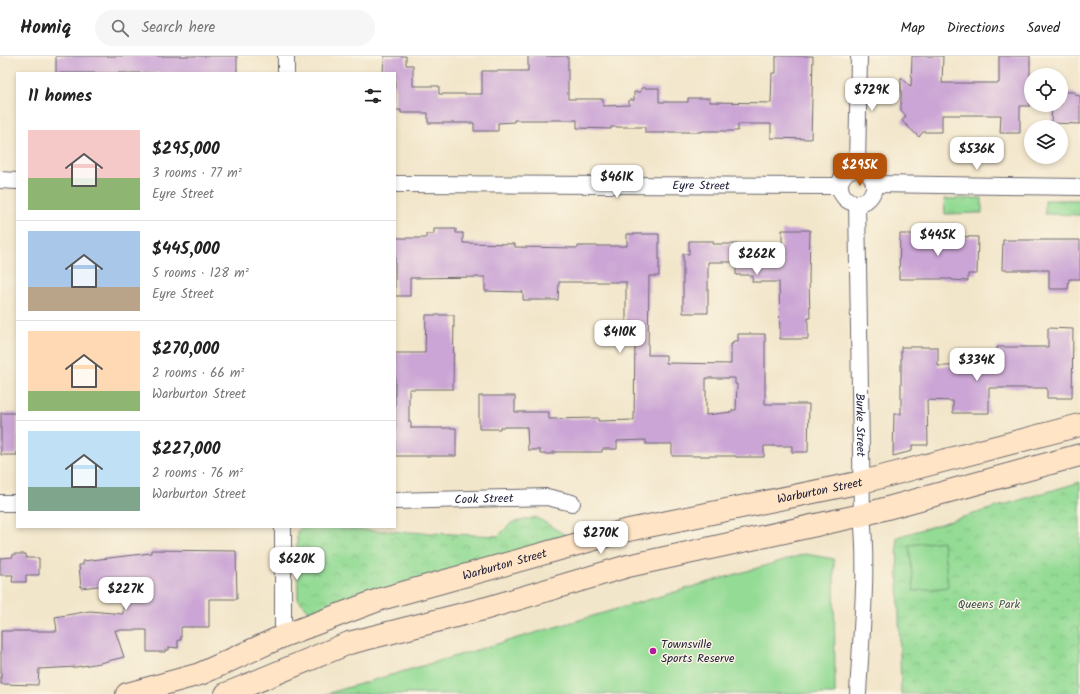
<!DOCTYPE html>
<meta charset="utf-8">
<style>
body{margin:0;font-family:Kalam,sans-serif;background:#f6f6f6;color:#222;height:100vh;display:flex;flex-direction:column;font-size:15px;white-space:nowrap}
*{box-sizing:border-box;margin:0}
p{font-size:13px;color:#767676}
.icon{flex:none;width:22px;height:22px;fill:none;stroke:currentColor;stroke-width:2;stroke-linecap:round;stroke-linejoin:round}
.map{position:relative;flex:1;overflow:hidden}
.panel{position:absolute;left:16px;top:16px;width:380px;height:456px;display:flex;flex-direction:column;background:#fff;border-radius:0px;box-shadow:0 2px 6px #0003}
.panel>*{flex:none}
.buttons{position:absolute;left:1024px;top:12px;display:grid;gap:8px}
.buttons a{display:grid;place-items:center;width:44px;height:44px;border-radius:50%;background:#fff;box-shadow:0 2px 6px #0003;font-size:20px}
.price{position:absolute;translate:-50% -34px;padding:0 9px;border-radius:8px;background:#fff;color:#222;font-size:13px;line-height:26px;filter:drop-shadow(0 1px 2px #0008)}
.price::after{content:'';position:absolute;left:50%;top:24px;width:12px;height:9px;margin-left:-6px;background:inherit;clip-path:polygon(0 0,100% 0,50% 100%)}
.price.on{background:#b45309;color:#fff}
ul{padding:0;list-style:none}
li{display:flex;align-items:center;gap:12px;height:100px;padding:0 12px}
li+li{border-top:1px solid #e0e0e0}
li span{display:grid;place-items:center;flex:none;width:112px;height:80px;border-radius:0px;color:#555}
li>.icon{margin-inline-start:auto}
span .icon{width:48px;height:48px;fill:#fffc;stroke-width:1}
li b{font-size:17px}
h2{display:flex;justify-content:space-between;align-items:center;height:48px;padding:0 12px;font-size:17px}
header{display:flex;align-items:center;gap:24px;box-sizing:border-box;height:56px;padding:0 20px;background:#fff;border-bottom:1px solid #e0e0e0}
header strong{font-size:19px}
nav{display:flex;gap:22px;margin-inline-start:auto;font-size:14px}
.search{width:280px;height:36px;background:#f6f6f6;display:flex;align-items:center;gap:10px;box-sizing:border-box;padding:0 14px;border-radius:22px;color:#767676;font-size:15px}
.map>svg:first-child{display:block}
.grass{fill:url(#grass-tufts);stroke:#5b7e68}
.park{fill:url(#park-crowns);stroke:#5b7e68}
.pitch{fill:#94db95;stroke:#5b7e68}
.building{fill:#cba5d5;fill-rule:evenodd}
.lines{fill:none;stroke-linecap:round;stroke-linejoin:round}
.minor-casing{stroke:#6b676d;stroke-width:18}
.secondary-casing{stroke:#6b676d;stroke-width:24}
.minor{stroke:#fff;stroke-width:16}
.secondary{stroke:#ffe4c6;stroke-width:22}
.poi-dot{fill:#b5179e;stroke:#fcf5e5;stroke-width:1.5}
.labels{text-anchor:middle;stroke-width:3;stroke-linejoin:round;paint-order:stroke}
.street-label{font-size:12px;fill:#22223b;stroke:#fcf5e5}
.park-label{font-size:12px;fill:#445a56;stroke:#fcf5e5}
.poi-label{font-size:12px;fill:#22223b;stroke:#fcf5e5;text-anchor:start}
</style>
<header>
<strong>Homiq</strong>
<div class="search"><svg class="icon" aria-label="search" viewBox="0 0 24 24"><circle cx="10" cy="10" r="6"/><path d="M15 15l6 6"/></svg>Search here</div>
<nav><a>Map</a><a>Directions</a><a>Saved</a></nav>
</header>
<div class="map">
<svg width="1080" height="638" viewBox="0 0 1080 638">
<defs>
<pattern id="grass-tufts" width="24" height="20" patternUnits="userSpaceOnUse"><rect width="24" height="20" fill="#94db95"/><path d="M3 7l-1-3M5 7V3M7 7l1-3M15 17l-1-3M17 17v-4M19 17l1-3" fill="none" stroke="#7fbc81"/></pattern>
<pattern id="park-crowns" width="20" height="18" patternUnits="userSpaceOnUse"><rect width="20" height="18" fill="#94db95"/><path d="M2 6a3 3 0 1 1 6 0M12 15a3 3 0 1 1 6 0" fill="none" stroke="#7fbc81"/></pattern>
</defs>
<rect width="100%" height="100%" fill="#fcf5e5"/>
<filter id="ink" filterUnits="userSpaceOnUse"><feTurbulence type="fractalNoise" baseFrequency=".025" numOctaves="2"/><feDisplacementMap in="SourceGraphic" scale="8" xChannelSelector="R" yChannelSelector="G"/><feConvolveMatrix kernelMatrix="1 2 1 2 8 2 1 2 1" color-interpolation-filters="sRGB"/></filter>
<filter id="wash" filterUnits="userSpaceOnUse"><feTurbulence type="fractalNoise" baseFrequency=".012" numOctaves="4" result="noise"/><feDisplacementMap in="SourceGraphic" scale="16" xChannelSelector="R" yChannelSelector="G"/><feGaussianBlur stdDeviation="0.9" result="paint"/><feColorMatrix in="noise" values="0 0 0 0 0 0 0 0 0 0 0 0 0 0 0 0 0 1.4 0 .05"/><feComposite in="paint" operator="in"/></filter>
<g filter="url(#wash)">
<rect width="100%" height="100%" fill="#f2e6ca"/>
<path class="grass" d="M982,142V157L945,158L944,143Z
M1045,144H1080V159L1045,158Z"/>
<path class="park" d="M1080,426V638H901L897,481Z
M536,461L570,482L313,559L298,543L297,476L301,471H339L340,473L498,480L511,467Z"/>
<path class="pitch" d="M943,485L948,531L914,535L909,489Z
M805,498L834,503L835,638H326Z"/>
<g id="blocks">
<path class="building" d="M56,0H237V17H56Z
M384,0H406V9H413V30H439V38H482V15H528V0H568V43H603V50L629,49V44H634V36H641V32H659V46H688V42H710V46L771,47L772,17H776V0H813L811,83L771,82V68H738V75H702V76H665V77H645V71H611V73L577,72V64H514V66L498,67V75H474V67H428V57H401V54H395V17H383Z
M912,0H943L942,27H999V0H1030V50H1020V77H1000L1001,59H942V76H923L919,81L902,65L906,60L901,54V21L911,31Z
M1061,36H1075V39L1080,40V68L1051,67L1052,49H1061Z
M434,173H456V177H463V187L515,188V191L578,192V190H627V178H659V220H649L648,299H666V307L731,308V288H733V285H738V278H765V348H809L808,396H792V390H764V401H736V400H672V388H646V384L617,385V393H602V396H553V398H540V394H528L527,371H500V373H479V340H515V356H549V363L598,362V365L634,364L635,286H626V226H559L558,244H523V236L485,235V221L410,222V240H395V182H426V178H434ZM706,322H735V328H737L736,354H732V356L706,359Z
M782,174H810L809,223L810,262H808V283H780L779,226H752L753,220H749V219H736V206H708V257H683V198H689V185H713V188H751V192L782,193Z
M900,178H933V180L978,181L977,218H968V225L952,224V223H899Z
M1003,184H1080V223H1069L1068,233H1049V214H1002Z
M426,259H454L453,333H409V366H411V372H456V400H395V297H425Z
M1048,272L1073,273L1072,342H1047V332H989V357H953V345L927,344L928,389H912V395L893,400L894,358H901V291H938V310H997V291H1048Z
M1,357H17V399H1Z
M151,494L236,495L237,543H209V571H181V584H178V592L169,591V594H165V596H147V574H115L124,601L100,607L76,611L39,613L38,629L1,628V575H57L55,561L90,555L123,558L124,527L81,532L79,509H83V505L151,497Z
M13,498H26V502H39V519H26V526H12L13,519H0V502L13,501Z"/>
</g>
</g>
<g filter="url(#ink)">
<use href="#blocks" fill-opacity="0" stroke="#6b676d" stroke-width="1"/>
<g class="lines">
<defs>
<g id="minor">
<path d="M286,17V0"/>
<path d="M857,112L859,0"/>
<circle cx="857" cy="130" r="17"/>
<path d="M0,124L17,125"/>
<path id="s1" d="M395,128L840,130"/>
<path d="M874,128L1080,131"/>
<path id="s2" d="M857,147L862,459C868,518 861,578 858,638"/>
<path id="s3" d="M395,445L547,441L572,447"/>
<path d="M0,447H17"/>
<path d="M283,471V580"/>
</g>
<g id="secondary">
<path id="s4" d="M127,638L200,618L283,580L381,543L624,475L862,426L1080,369"/>
<path d="M226,638L349,587L487,552L628,510L862,459L1080,399"/>
</g>
</defs>
<use href="#minor" class="minor-casing"/>
<use href="#secondary" class="secondary-casing"/>
<use href="#minor" class="minor"/>
<use href="#secondary" class="secondary"/>
</g>
</g>
<circle class="poi-dot" cx="653" cy="595" r="4"/>
<g class="labels">
<g class="street-label">
<text dy="4" stroke="none"><textPath href="#s1" startOffset="306">Eyre Street</textPath></text>
<text dy="4" stroke="none"><textPath href="#s2" startOffset="222">Burke Street</textPath></text>
<text dy="4" stroke="none"><textPath href="#s4" startOffset="724">Warburton Street</textPath></text>
<text dy="4" stroke="none"><textPath href="#s3" startOffset="89">Cook Street</textPath></text>
<text dy="4" stroke="none"><textPath href="#s4" startOffset="400">Warburton Street</textPath></text>
</g>
<g class="park-label">
<text x="989" y="552">Queens Park</text>
</g>
<g class="poi-label">
<text x="661" y="592">Townsville<tspan x="661" dy="14">Sports Reserve</tspan></text>
</g>
</g>
</svg>
<div class="buttons">
<a><svg class="icon" aria-label="locate" viewBox="0 0 24 24"><circle cx="12" cy="12" r="6"/><path d="M12 2v4M12 18v4M2 12h4M18 12h4"/></svg></a>
<a><svg class="icon" aria-label="layers" viewBox="0 0 24 24"><path d="M12 4l9 5-9 5-9-5zM3 14l9 5 9-5"/></svg></a>
</div>
<b class="price" style="left:872px;top:56px">$729K</b>
<b class="price" style="left:977px;top:115px">$536K</b>
<b class="price on" style="left:860px;top:131px">$295K</b>
<b class="price" style="left:617px;top:143px">$461K</b>
<b class="price" style="left:938px;top:201px">$445K</b>
<b class="price" style="left:757px;top:220px">$262K</b>
<b class="price" style="left:620px;top:298px">$410K</b>
<b class="price" style="left:977px;top:326px">$334K</b>
<b class="price" style="left:601px;top:499px">$270K</b>
<b class="price" style="left:297px;top:525px">$620K</b>
<b class="price" style="left:126px;top:555px">$227K</b>
<section class="panel">
<h2>11 homes<svg class="icon" aria-label="filters" viewBox="0 0 24 24"><path d="M4 7h16M4 17h16"/><circle cx="9" cy="7" r="2"/><circle cx="15" cy="17" r="2"/></svg></h2>
<ul>
<li><span style="background:linear-gradient(#f6c9c9 60%,#8fb573 0)"><svg class="icon" aria-label="home" viewBox="0 0 24 24"><path d="M3 11l9-7 9 7M6 9v11h12V9"/></svg></span><div><b>$295,000</b><p>3 rooms · 77 m²</p><p>Eyre Street</p></div></li>
<li><span style="background:linear-gradient(#a9c7e8 70%,#b9a48a 0)"><svg class="icon" aria-label="home" viewBox="0 0 24 24"><path d="M3 11l9-7 9 7M6 9v11h12V9"/></svg></span><div><b>$445,000</b><p>5 rooms · 128 m²</p><p>Eyre Street</p></div></li>
<li><span style="background:linear-gradient(#ffd9b3 75%,#8fb573 0)"><svg class="icon" aria-label="home" viewBox="0 0 24 24"><path d="M3 11l9-7 9 7M6 9v11h12V9"/></svg></span><div><b>$270,000</b><p>2 rooms · 66 m²</p><p>Warburton Street</p></div></li>
<li><span style="background:linear-gradient(#bfe0f5 70%,#7fa58c 0)"><svg class="icon" aria-label="home" viewBox="0 0 24 24"><path d="M3 11l9-7 9 7M6 9v11h12V9"/></svg></span><div><b>$227,000</b><p>2 rooms · 76 m²</p><p>Warburton Street</p></div></li>
</ul>
</section>
</div>
